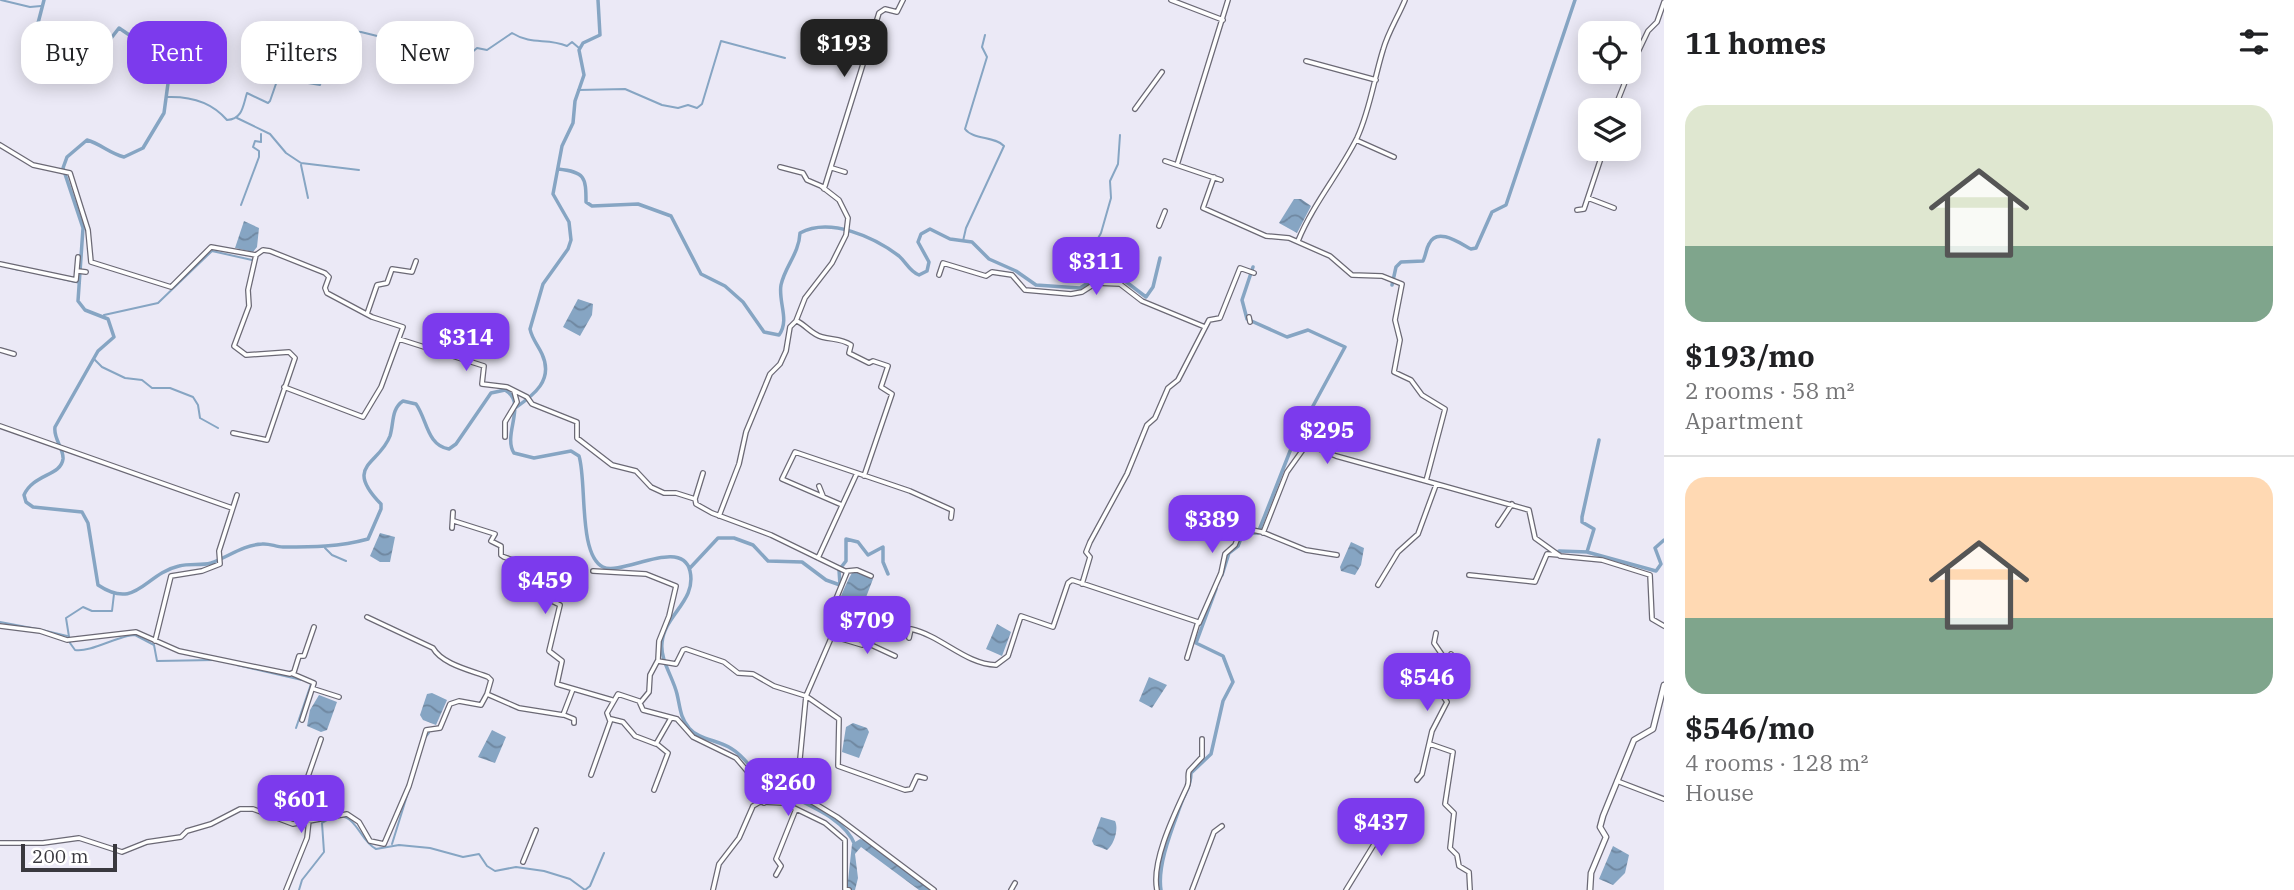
<!DOCTYPE html>
<meta charset="utf-8">
<style>
body{margin:0;font-family:"IBM Plex Serif",serif;background:#f6f6f6;color:#202124;height:100vh;display:flex;flex-direction:column;font-size:26px;white-space:nowrap}
*{box-sizing:border-box;margin:0}
p{font-size:23px;color:#757577}
.icon{flex:none;width:38px;height:38px;fill:none;stroke:currentColor;stroke-width:2;stroke-linecap:round;stroke-linejoin:round}
.map{position:relative;flex:1;overflow:hidden}
.panel{display:flex;flex-direction:column;background:#fff;width:630px}
.panel>*{flex:none}
.guide{position:absolute;left:21px;top:21px;width:665px;height:63px;display:flex;gap:14px}
.fabs{position:absolute;left:1578px;top:21px;display:grid;gap:14px}
.fabs a{display:grid;place-items:center;width:63px;height:63px;border-radius:14px;background:#fff;box-shadow:0 4px 18px #0003;font-size:35px}
.scale{position:absolute;left:21px;bottom:18px;width:96px;box-sizing:border-box;padding-left:7px;border:4px solid #39383e;border-top:0;font-size:19px;line-height:24px;white-space:nowrap;color:#39383e;-webkit-text-stroke:5px #fff;paint-order:stroke}
.price{position:absolute;translate:-50% -60px;padding:0 16px;border-radius:14px;background:#7c3aed;color:#fff;font-size:23px;line-height:46px;filter:drop-shadow(0 2px 4px #0008)}
.price::after{content:'';position:absolute;left:50%;top:42px;width:21px;height:16px;margin-left:-10px;background:inherit;clip-path:polygon(0 0,100% 0,50% 100%)}
.price.selected{background:#222;color:#fff}
ul{padding:0;list-style:none}
li{display:grid;align-content:center;gap:14px;height:371px;padding:0 21px}
li+li{border-top:2px solid #e0e0e0}
li span{display:grid;place-items:center;height:217px;border-radius:21px;color:#555}
li>.icon{margin-inline-start:auto}
span .icon{width:126px;height:126px;fill:#fffc;stroke-width:1}
li b{font-size:30px}
h2{display:flex;justify-content:space-between;align-items:center;height:84px;padding:0 21px;font-size:30px}
.tag{padding:0 24px;border-radius:21px;background:#fff;box-shadow:0 4px 18px #0003;font-size:24px;line-height:63px}
.tag.selected{background:#7c3aed;color:#fff}
main{display:flex;flex:1;min-height:0}
.map>svg:first-child{display:block}
.water{fill:url(#water-waves)}
.lines{fill:none;stroke-linecap:round;stroke-linejoin:round}
.stream{stroke:#86a5c3;stroke-width:2}
.canal{stroke:#86a5c3;stroke-width:3.5}
.minor-casing{stroke:#6b6975;stroke-width:6}
.tertiary-casing{stroke:#6b6975;stroke-width:7}
.minor{stroke:#fff;stroke-width:3.5}
.tertiary{stroke:#fff;stroke-width:4.5}
</style>
<main>
<div class="map">
<svg width="1664" height="890" viewBox="0 0 1664 890">
<defs>
<pattern id="water-waves" width="16" height="10" patternUnits="userSpaceOnUse" patternTransform="scale(1.75)"><rect width="16" height="10" fill="#86a5c3"/><path d="M0 5q4-4 8 0t8 0" fill="none" stroke="#6f87a0"/></pattern>
</defs>
<rect width="100%" height="100%" fill="#ebe9f6"/>
<path class="water" d="M1294,199H1301L1311,206L1297,233L1279,223Z
M244,221L259,228L257,247L253,252L235,248Z
M578,299L593,304L592,315L580,336L563,327Z
M380,533L395,537L390,562H380L370,556Z
M1351,542L1364,548L1361,565L1355,575L1341,571L1340,567Z
M853,571L873,579L860,613L872,622L864,641C856,638 837,635 833,628C829,620 848,579 853,571Z
M997,624L1011,632L1002,656L986,649Z
M1149,677L1167,685L1152,708L1139,701Z
M432,693L447,700L436,725L423,720L420,715L427,694Z
M319,695L337,702L327,730L321,732L307,726L310,710Z
M853,723L867,728L869,732L859,758L842,752L846,727Z
M492,730L506,737L495,763L478,757Z
M1101,817L1115,821C1119,829 1114,845 1107,850L1094,845L1092,841Z
M860,839L867,841L933,890H919L861,847L855,854L858,878L855,890H847L852,844Z
M1613,846L1629,855L1625,873L1613,885L1599,879Z"/>
<g class="lines">
<path class="stream" d="M1,0L30,7L41,6
M578,90L625,89L662,105L678,108L688,105L697,108L702,104L721,41L785,58
M166,97C189,96 211,101 227,120C243,119 243,105 247,93L268,103L270,101L278,78L320,85L335,30L361,32L454,55L463,52L470,54L477,48L487,50L512,33C533,46 546,37 567,46L572,42L579,48
M237,118L270,134L286,153L301,163L359,170
M301,165L308,198
M241,205L259,157V151L253,147L255,141L261,142V134
M963,241L966,228L1004,146C995,136 973,140 965,129L987,57L982,47L985,35
M4,266L19,270
M41,274L80,283
M1088,283L1083,265L1101,233L1111,198L1110,181L1118,164L1120,135
M104,315L158,303L212,251L252,260
M94,359L102,367L125,378L142,380L152,388H170L193,397L198,405L200,418L218,428
M325,548L332,555L346,561
M114,594L112,611H92L83,607L66,618L70,643L75,650C90,653 119,635 135,635L154,645L157,661L214,660
M0,622L37,629
M42,630L67,636
M237,665L302,680
M296,728L311,684
M425,738L429,733
M392,844L414,773
M299,890L302,880L324,852L322,823C357,802 355,838 376,849L399,845L430,848L463,857L479,854L487,866L495,871L516,867L544,871L570,879L585,890L590,886L604,853"/>
<path class="canal" d="M44,0L37,27L57,40H81L102,50L119,28L144,45L173,44L185,47L188,53L181,66L169,76L164,113L143,148L124,157C109,153 101,144 87,140L67,157L63,168L83,228L78,301L85,310L108,319L114,337L98,351L55,427C53,439 64,448 63,459C61,476 33,474 24,495L26,502L33,507L82,512L88,523L98,585C137,611 144,574 179,566C190,563 201,566 211,563C228,557 243,545 262,544C269,543 276,547 283,547C312,547 339,547 368,539L381,509V504C343,465 379,465 390,436C394,423 391,409 403,401L416,404C427,419 427,446 449,449L456,444L491,393L505,390C528,403 502,434 514,453L534,458L571,451L579,456C587,481 578,555 603,567C622,576 682,537 690,571C697,601 664,615 662,643C660,660 673,677 677,694C680,706 680,718 689,728C699,740 719,740 732,749C747,758 755,776 770,785C797,802 843,814 855,845
M558,169C585,172 586,177 586,202L592,206L638,204L671,216L701,274L725,286L743,302L764,332L779,335C790,320 778,302 781,285C785,266 799,254 800,233C830,217 874,237 899,256C907,263 909,271 919,275L927,271L929,262L918,242L921,234L930,229L950,239L972,242L989,259L1016,271L1036,285L1080,288L1094,279L1106,277L1125,281L1146,297L1153,287L1160,258
M1392,285L1396,267L1401,262L1423,261C1426,255 1426,249 1429,244C1437,226 1461,244 1471,249L1476,248L1492,212L1506,205L1575,0
M515,408C534,395 554,380 542,354C538,345 532,339 530,329L543,284L568,249L571,240L569,222L553,194L562,146L573,123L575,101L584,75L579,50L583,43L600,35L598,0
M1599,440L1582,517V522L1594,529L1587,552L1656,571L1661,564L1655,548L1664,540
M1559,551L1588,552
M690,568L718,538H734L753,545L768,561L802,562L826,580L840,585L839,570L846,561V539L858,542L868,555L883,547V562L888,574
M1222,575L1229,553L1238,546L1243,533H1258L1294,441L1345,347L1308,330L1287,337L1247,319L1242,300L1253,267
M1161,890C1157,865 1172,829 1181,804C1185,792 1191,787 1191,773L1211,754L1223,701L1233,682L1223,656L1196,643L1216,589"/>
<defs>
<path id="minor" d="M1171,0L1223,20
M1306,61L1376,80
M1629,71L1648,31L1657,22L1664,2
M1135,109L1162,72
M1614,110L1629,72
M1356,140L1394,157
M0,145L33,165L70,173L88,230L91,262L171,287L211,247L256,255L263,250L270,251L325,273L329,277L325,288L327,293L372,317L403,327L381,387L363,417L284,387
M1165,161L1221,180
M1177,165L1228,0
M832,168L845,172
M1214,177L1203,208L1266,236L1289,238L1330,256L1352,275L1382,276L1402,284L1395,320L1400,340L1394,372L1411,380L1422,395L1445,409L1426,481L1529,510L1535,538L1560,556L1602,560L1650,575L1652,619L1664,626
M824,189L879,13L885,9L897,12L903,0
M1588,198L1614,208
M1577,210L1584,209L1604,149
M1159,226L1165,211
M1298,241C1313,204 1339,174 1357,138C1370,110 1374,79 1383,50C1388,32 1398,17 1405,0
M0,264L76,280L78,257
M78,271L86,272
M939,275L943,263L986,276L992,272L1012,275L1025,290L1071,294L1082,292L1096,283L1120,284L1142,301L1205,327
M367,314L377,285L387,283L392,269L412,272L416,261
M1249,317L1250,322
M797,321C807,326 811,334 822,337C833,340 841,338 851,345L849,353L869,363L873,361L888,366L881,387L892,394L864,476
M399,339L484,366L482,384L507,387L527,397L532,404L577,422V438L612,465L636,471L651,487L664,493H676L695,499L703,473
M0,350L14,354
M0,426L232,508
M233,433L267,440L295,358L289,352L246,355L234,346L249,306L248,290L256,255
M505,437V422L517,402L514,391
M819,486L823,496
M695,499L696,504L712,513L771,535L847,572L829,616L832,636L806,696L799,769L788,805
M842,505L782,479L795,452L857,473
M1225,509L1222,520L1242,528
M719,516L739,464L746,432L770,374L780,364L786,351L790,327L796,321L805,298L832,263L846,235L848,218L839,200L821,186L807,180L803,173L780,167
M454,521L495,534L491,541L501,546V555L504,557L546,571V598L560,605L549,651L562,661L557,684L612,700
M1498,525L1512,504
M452,528L453,512
M1263,533L1287,472L1307,444L1336,456L1426,481
M818,558L857,473L910,491L952,510L951,518
M593,571L646,574L676,586L669,616L659,641L658,660L650,675L649,692L640,703
M847,571L857,570L871,576
M1469,575L1535,582L1547,554L1559,555
M1082,584L1090,557L1086,552L1090,542L1127,474L1147,425L1155,418L1168,388L1178,380L1209,320L1220,318L1240,268L1254,273
M1378,585L1398,552L1418,534L1436,485
M367,617L433,648C442,664 470,670 488,677L491,680L487,694L519,708L563,715L573,689
M1199,623L1221,573L1225,554L1235,545L1242,528L1262,532L1306,550L1337,555
M0,626L40,631L67,640L136,632L179,651L290,674L294,672L299,656H304L314,627
M911,629C942,636 965,664 996,665L1008,656L1021,616L1053,627L1068,583L1072,580L1198,622L1187,658
M1436,633L1434,643L1449,665
M832,636L862,645L867,643L874,630C887,626 896,635 911,629L909,638
M155,641L171,576L202,571L220,564L219,551L237,495
M867,643L895,656
M658,661L676,664L683,650L686,649L724,662L738,673L753,674L774,686L806,696L839,719L838,766L905,790L911,789L917,776L925,778
M293,674L314,683L302,720
M314,689L339,697
M564,715L574,719V723
M610,721L607,713L618,694L639,701L643,710L677,719L693,737L736,758L765,792L764,803
M1430,744L1453,752L1445,804L1454,813L1450,848L1457,855L1459,866L1469,872L1470,890
M591,775L611,719L623,722L635,736L656,744L671,718
M1417,780L1422,774L1432,731L1447,702L1439,690L1451,654
M1617,781L1664,799
M654,790L668,753L657,744
M794,791L837,817L934,890
M301,822L307,801L305,785L321,739
M0,843H43L79,838L122,852L147,842L181,837L187,831L211,824L240,809H253L293,824L347,814L359,822L370,841L384,844L409,786L426,730L440,728L450,704L459,701L481,705L487,694
M523,862L536,830
M776,875L781,866L776,859L796,809
M286,890L307,838L309,820
M713,890L719,864L739,838L753,806L760,802L784,803L825,823L845,840V889L849,890
M1011,890L1015,883
M1157,890C1151,861 1175,813 1187,787C1190,781 1187,777 1189,771L1202,757V739
M1192,890L1214,832L1222,826
M1346,890L1392,815"/>
<path id="tertiary" d="M1590,890L1591,873L1606,837L1600,827L1603,816L1634,740L1653,729L1664,685"/>
</defs>
<use href="#minor" class="minor-casing"/>
<use href="#tertiary" class="tertiary-casing"/>
<use href="#minor" class="minor"/>
<use href="#tertiary" class="tertiary"/>
</g>
</svg>
<div class="fabs">
<a><svg class="icon" aria-label="locate" viewBox="0 0 24 24"><circle cx="12" cy="12" r="6"/><path d="M12 2v4M12 18v4M2 12h4M18 12h4"/></svg></a>
<a><svg class="icon" aria-label="layers" viewBox="0 0 24 24"><path d="M12 4l9 5-9 5-9-5zM3 14l9 5 9-5"/></svg></a>
</div>
<div class="scale">200 m</div>
<b class="price selected" style="left:844px;top:79px">$193</b>
<b class="price" style="left:1096px;top:297px">$311</b>
<b class="price" style="left:466px;top:373px">$314</b>
<b class="price" style="left:1327px;top:466px">$295</b>
<b class="price" style="left:1212px;top:555px">$389</b>
<b class="price" style="left:545px;top:616px">$459</b>
<b class="price" style="left:867px;top:656px">$709</b>
<b class="price" style="left:1427px;top:713px">$546</b>
<b class="price" style="left:788px;top:818px">$260</b>
<b class="price" style="left:301px;top:835px">$601</b>
<b class="price" style="left:1381px;top:858px">$437</b>
<div class="guide">
<a class="tag">Buy</a>
<a class="tag selected">Rent</a>
<a class="tag">Filters</a>
<a class="tag">New</a>
</div>
</div>
<section class="panel">
<h2>11 homes<svg class="icon" aria-label="filters" viewBox="0 0 24 24"><path d="M4 7h16M4 17h16"/><circle cx="9" cy="7" r="2"/><circle cx="15" cy="17" r="2"/></svg></h2>
<ul>
<li><span style="background:linear-gradient(#dfe7d0 65%,#7fa58c 0)"><svg class="icon" aria-label="home" viewBox="0 0 24 24"><path d="M3 11l9-7 9 7M6 9v11h12V9"/></svg></span><div><b>$193/mo</b><p>2 rooms · 58 m²</p><p>Apartment</p></div></li>
<li><span style="background:linear-gradient(#ffd9b3 65%,#7fa58c 0)"><svg class="icon" aria-label="home" viewBox="0 0 24 24"><path d="M3 11l9-7 9 7M6 9v11h12V9"/></svg></span><div><b>$546/mo</b><p>4 rooms · 128 m²</p><p>House</p></div></li>
</ul>
</section>
</main>
